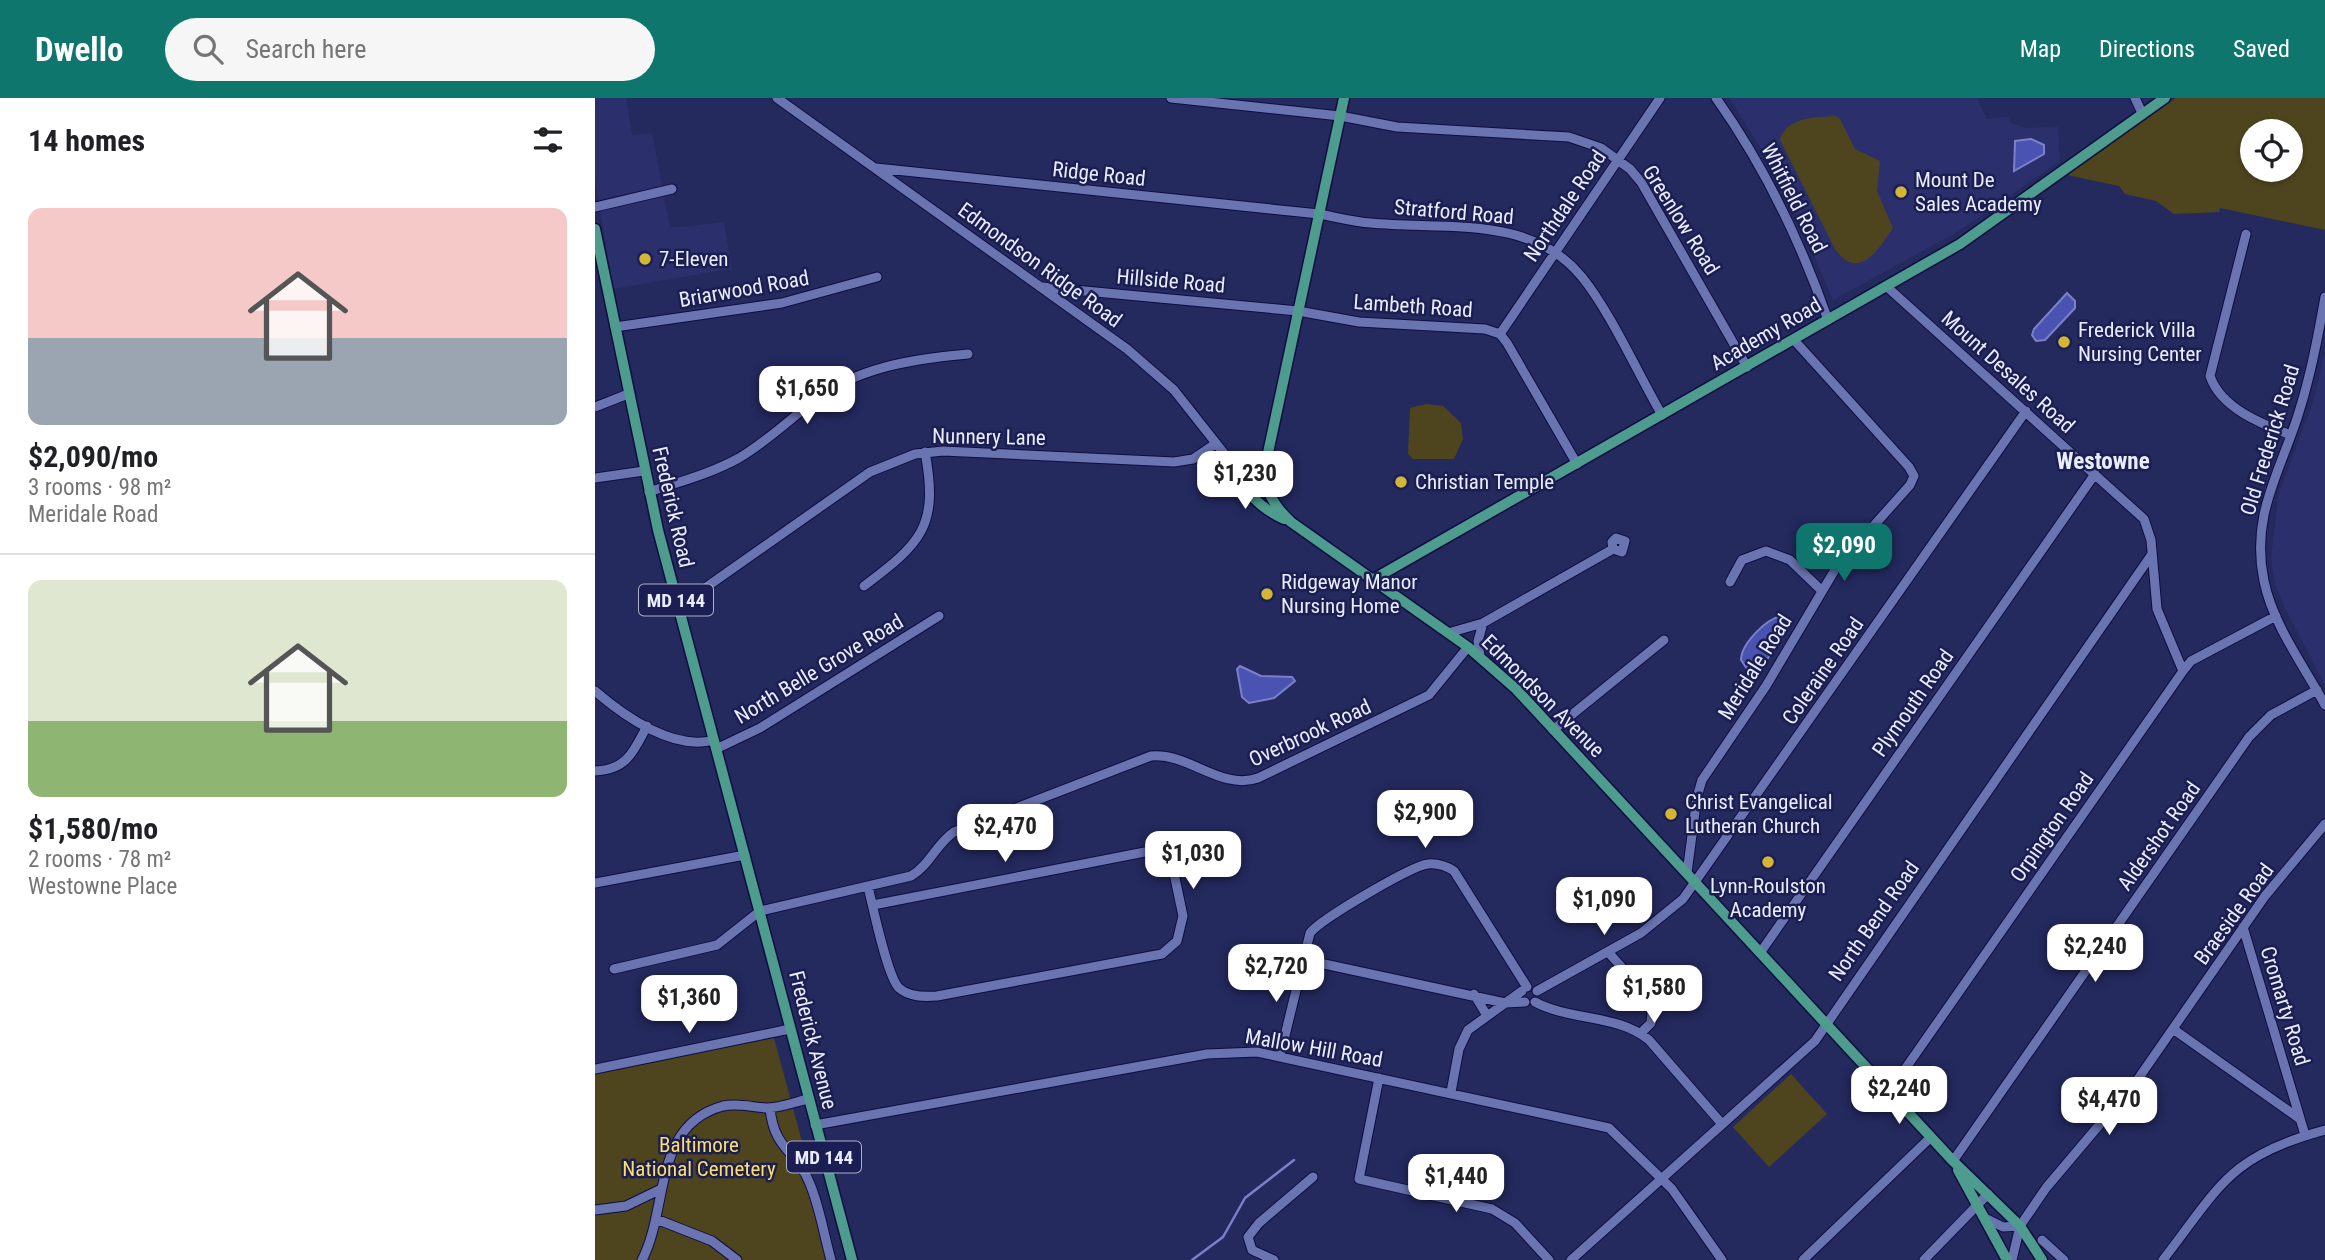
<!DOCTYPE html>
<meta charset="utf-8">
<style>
body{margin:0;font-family:"Roboto Condensed",sans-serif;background:#f6f6f6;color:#202124;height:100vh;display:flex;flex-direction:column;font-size:26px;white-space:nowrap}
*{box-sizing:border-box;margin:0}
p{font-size:23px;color:#757577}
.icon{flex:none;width:38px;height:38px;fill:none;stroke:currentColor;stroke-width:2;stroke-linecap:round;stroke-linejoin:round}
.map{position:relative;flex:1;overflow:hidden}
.panel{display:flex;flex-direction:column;background:#fff;width:595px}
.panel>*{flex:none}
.tools{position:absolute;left:1645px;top:21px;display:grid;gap:14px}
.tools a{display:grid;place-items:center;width:63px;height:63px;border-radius:50%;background:#fff;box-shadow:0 2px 5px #0004;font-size:35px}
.price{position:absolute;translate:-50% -60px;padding:0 16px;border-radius:14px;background:#fff;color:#222;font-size:23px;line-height:46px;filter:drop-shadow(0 2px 4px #0008)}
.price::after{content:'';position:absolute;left:50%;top:42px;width:21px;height:16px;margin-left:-10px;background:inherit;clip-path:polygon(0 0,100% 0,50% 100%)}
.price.on{background:#0f766e;color:#fff}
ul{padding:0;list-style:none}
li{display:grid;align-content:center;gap:14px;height:371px;padding:0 28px}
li+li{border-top:2px solid #e0e0e0}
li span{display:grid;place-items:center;height:217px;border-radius:14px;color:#555}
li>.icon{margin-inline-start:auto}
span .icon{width:126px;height:126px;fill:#fffc;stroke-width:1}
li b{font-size:30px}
h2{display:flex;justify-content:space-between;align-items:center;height:84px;padding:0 28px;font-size:30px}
header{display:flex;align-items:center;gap:42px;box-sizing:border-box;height:98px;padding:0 35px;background:#0f766e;color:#fff}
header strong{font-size:33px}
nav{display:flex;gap:38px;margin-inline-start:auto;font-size:24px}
.search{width:490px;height:63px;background:#f6f6f6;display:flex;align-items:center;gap:18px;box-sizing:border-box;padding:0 24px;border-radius:38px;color:#757577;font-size:26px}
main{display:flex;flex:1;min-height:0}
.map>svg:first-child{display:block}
.built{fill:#2b306c}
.green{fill:#4e451f;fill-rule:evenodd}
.water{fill:#4b53b2;stroke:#7b81c8;stroke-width:2}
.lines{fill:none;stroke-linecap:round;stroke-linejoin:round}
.stream{stroke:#7b81c8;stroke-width:2.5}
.minor-casing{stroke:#0f0e41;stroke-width:11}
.major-casing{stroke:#0f0e41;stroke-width:13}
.minor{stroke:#6a74b1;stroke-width:9}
.major{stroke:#4d9c8d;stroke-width:10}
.poi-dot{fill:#d3b635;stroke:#1b1e52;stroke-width:2.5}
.labels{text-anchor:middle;stroke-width:5;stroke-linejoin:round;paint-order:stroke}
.shield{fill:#1b1e52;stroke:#acafc8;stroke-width:2}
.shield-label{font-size:19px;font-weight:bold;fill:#eaedfb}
.street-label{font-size:21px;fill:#eaedfb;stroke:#1b1e52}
.poi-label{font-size:21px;fill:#eaedfb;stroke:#1b1e52;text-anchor:start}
.park-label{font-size:21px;fill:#fddf65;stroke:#1b1e52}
.neighbourhood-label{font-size:23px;font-weight:bold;fill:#eaedfb;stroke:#1b1e52}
</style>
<header>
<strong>Dwello</strong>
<div class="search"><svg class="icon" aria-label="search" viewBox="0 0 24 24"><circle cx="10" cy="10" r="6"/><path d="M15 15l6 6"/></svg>Search here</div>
<nav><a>Map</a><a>Directions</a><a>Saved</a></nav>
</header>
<main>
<section class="panel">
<h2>14 homes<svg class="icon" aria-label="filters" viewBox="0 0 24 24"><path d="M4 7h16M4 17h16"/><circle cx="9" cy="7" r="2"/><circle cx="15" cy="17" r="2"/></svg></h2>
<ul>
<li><span style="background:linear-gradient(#f6c9c9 60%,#9aa5b1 0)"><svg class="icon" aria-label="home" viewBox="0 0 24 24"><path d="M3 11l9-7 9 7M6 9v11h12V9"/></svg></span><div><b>$2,090/mo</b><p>3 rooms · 98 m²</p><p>Meridale Road</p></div></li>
<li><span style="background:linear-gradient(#dfe7d0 65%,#8fb573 0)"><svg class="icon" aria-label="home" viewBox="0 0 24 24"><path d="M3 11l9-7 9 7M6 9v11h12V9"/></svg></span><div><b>$1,580/mo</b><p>2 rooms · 78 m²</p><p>Westowne Place</p></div></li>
</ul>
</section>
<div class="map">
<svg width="1730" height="1162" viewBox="0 0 1730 1162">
<rect width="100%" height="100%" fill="#24295e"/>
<path class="built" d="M0,0H31L37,37L57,35L75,130L129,124L137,171L18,191L0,82Z
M1134,0H1382L1392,21L1413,19L1416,25L1431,30L1463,29L1465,63L1364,133L1238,202L1202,119L1170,57Z
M1729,257L1730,258V587L1690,510L1680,486L1676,461L1683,398L1719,301Z"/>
<path class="green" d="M1581,0H1730V132L1625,110L1624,114L1579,116L1561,103L1530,96L1524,88L1472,77ZM1657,33H1696V72H1657Z
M1240,18L1245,21L1260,51L1285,63L1282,93L1298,130C1284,150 1264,185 1240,151L1185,42C1192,18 1220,20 1240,18Z
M831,306L848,308L866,325L868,341L859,361H818L813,356L815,310Z
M179,940L239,1162H0V976Z
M1196,976L1232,1016L1174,1069L1138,1029Z"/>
<path class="water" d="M1436,41L1449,47V56L1419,73L1420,43Z
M1472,195L1480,203V210L1450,242L1441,243L1437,237L1439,231Z
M1186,518L1192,523L1175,557L1159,581L1146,562C1146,546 1171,521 1186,518Z
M645,568L666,578L697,579L700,583L679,600L654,605L647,599L642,571Z"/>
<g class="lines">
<path class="stream" d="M597,1162L628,1139L650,1100L699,1062"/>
<defs>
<path id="minor" d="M182,0L532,251L579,292L639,368L649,373H669
M576,0L745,18L802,29L974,39L1006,50L1035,71L1046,84L1152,269
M1121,0C1170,69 1205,142 1233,222
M1540,0L1547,15
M281,70L724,116C741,119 759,124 776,125C848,132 936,116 987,179C1016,215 1043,276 1067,317
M0,109L77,91
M1651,136L1615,278C1626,310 1666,326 1696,337
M1291,188L1549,421L1556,442L1562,511L1588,573
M447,189L703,213L764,224L890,231L905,236L912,245L982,366
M1730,199C1723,238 1716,276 1704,314C1686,373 1655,417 1669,483C1678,527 1709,568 1730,607
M20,229L187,205L282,179
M905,236L1065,0
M0,309L33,296
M0,380L49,373
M54,394C84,384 115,376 144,360C171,344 192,324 216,305C261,269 318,261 373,256
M1135,484L1147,462L1171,453L1195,462L1227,493
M269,488C326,445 344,429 330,354
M83,509L275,374L320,356L348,353L579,364L598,361L620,346
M853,535L888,525L1018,451L1017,444L1021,440L1030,443L1027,454L1018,451
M885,558L883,543L888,525
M0,593C30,619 79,653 119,642
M958,632L1069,542
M121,651L165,630L344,518
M0,673C32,672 39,653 52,628
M1092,775L1102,699L1107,682L1171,588L1241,470L1315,387L1319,378L1314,369L1199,242
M0,785L150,757
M273,789C278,808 292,878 304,890C314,899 329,899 342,898L567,856L582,843L588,818L577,766L568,757L555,753L278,807
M1648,829L1710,1037
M1013,854L1058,904L1056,925L1046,935
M1165,855L1500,376
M706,861L910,905L930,904
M19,871L122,847L165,813L316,778C335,767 341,746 359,734L556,658C593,654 626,693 663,680L834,597L873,549
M942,893L1046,835L1088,801L1431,313
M879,896L891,916
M940,904C975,923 1023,916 1054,942L1127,1026
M1578,931L1705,1021
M685,958L715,835C726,821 816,768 833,766C843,765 851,768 859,773L932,889
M0,971L195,931
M784,980L764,1081L897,1111L920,1125L954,1162
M856,994L864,951L873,932L927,893
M1294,994L1588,573L1596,563L1681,518
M175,1010C179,1053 202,1052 215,1086C225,1110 229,1137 236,1162
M220,1027L612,956L662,954L1014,1030L1077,1091L1127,1162
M1358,1063L1654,639L1676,617L1722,592
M0,1112L31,1108L66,1091
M61,1121L117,1143L142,1162
M1392,1121L1408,1129L1425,1128
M1447,1142L1469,1162
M47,1162C74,1111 57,1027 128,1008C142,1005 157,1009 171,1010C185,1010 200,1004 213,1001
M679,1162L657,1152L653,1139L664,1125L718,1079
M976,1162L1220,943L1557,456
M1208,1162L1336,1039
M1329,1162L1393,1096
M1417,1162L1425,1128L1451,1090L1543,981L1670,798L1730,726
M1568,1162C1625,1088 1634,1058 1730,1032"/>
<path id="major" d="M749,0L671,364C667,389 678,407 696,424L873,549L921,591L1358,1063L1425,1128L1447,1162
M0,131L63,432L257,1162
M643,371C648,394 667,411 689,421
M777,482L1365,146L1570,0
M1363,1072L1412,1162"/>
</defs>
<use href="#minor" class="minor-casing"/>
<use href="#major" class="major-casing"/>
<use href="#minor" class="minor"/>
<use href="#major" class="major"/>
</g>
<g class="poi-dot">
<circle cx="1306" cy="94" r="7"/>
<circle cx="50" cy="161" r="7"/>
<circle cx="1469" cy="244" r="7"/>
<circle cx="806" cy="384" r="7"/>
<circle cx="672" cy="496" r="7"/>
<circle cx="1076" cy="716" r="7"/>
<circle cx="1173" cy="764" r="7"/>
</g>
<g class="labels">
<g class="shield">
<rect x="44" y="486.5" width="74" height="31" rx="5"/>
<rect x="192" y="1043.5" width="74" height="31" rx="5"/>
</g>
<g class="shield-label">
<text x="81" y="509">MD 144</text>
<text x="229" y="1066">MD 144</text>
</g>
<g class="street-label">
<text transform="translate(504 76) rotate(6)" y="7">Ridge Road</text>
<text transform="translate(1199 100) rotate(63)" y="7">Whitfield Road</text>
<text transform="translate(970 108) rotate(-56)" y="7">Northdale Road</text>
<text transform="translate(859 114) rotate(5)" y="7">Stratford Road</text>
<text transform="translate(1086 122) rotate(58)" y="7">Greenlow Road</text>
<text transform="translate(445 167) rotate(36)" y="7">Edmondson Ridge Road</text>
<text transform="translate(576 183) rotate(5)" y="7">Hillside Road</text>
<text transform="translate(149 191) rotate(-10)" y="7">Briarwood Road</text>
<text transform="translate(818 208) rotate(4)" y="7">Lambeth Road</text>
<text transform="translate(1171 236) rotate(-30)" y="7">Academy Road</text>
<text transform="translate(1413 274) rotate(42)" y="7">Mount Desales Road</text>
<text transform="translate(394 339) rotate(1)" y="7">Nunnery Lane</text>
<text transform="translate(1675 342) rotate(-73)" y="7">Old Frederick Road</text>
<text transform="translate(78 409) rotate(77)" y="7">Frederick Road</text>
<text transform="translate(1160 569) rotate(-58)" y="7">Meridale Road</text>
<text transform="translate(224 571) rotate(-31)" y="7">North Belle Grove Road</text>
<text transform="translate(1228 573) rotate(-55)" y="7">Coleraine Road</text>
<text transform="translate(948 598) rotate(45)" y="7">Edmondson Avenue</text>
<text transform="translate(1318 605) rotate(-55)" y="7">Plymouth Road</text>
<text transform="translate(715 635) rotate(-25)" y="7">Overbrook Road</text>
<text transform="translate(1457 729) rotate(-55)" y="7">Orpington Road</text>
<text transform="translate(1564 738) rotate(-55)" y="7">Aldershot Road</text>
<text transform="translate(1639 816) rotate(-54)" y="7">Braeside Road</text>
<text transform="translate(1279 823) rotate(-55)" y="7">North Bend Road</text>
<text transform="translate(1690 908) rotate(73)" y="7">Cromarty Road</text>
<text transform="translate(218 942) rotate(76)" y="7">Frederick Avenue</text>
<text transform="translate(719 950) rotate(10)" y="7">Mallow Hill Road</text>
</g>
<g class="poi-label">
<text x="1320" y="89">Mount De<tspan x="1320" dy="24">Sales Academy</tspan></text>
<text x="64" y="168">7-Eleven</text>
<text x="1483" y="239">Frederick Villa<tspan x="1483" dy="24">Nursing Center</tspan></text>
<text x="820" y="391">Christian Temple</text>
<text x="686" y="491">Ridgeway Manor<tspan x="686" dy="24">Nursing Home</tspan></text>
<text x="1090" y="711">Christ Evangelical<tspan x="1090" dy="24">Lutheran Church</tspan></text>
<text x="1173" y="795" text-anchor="middle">Lynn-Roulston<tspan x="1173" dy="24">Academy</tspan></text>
</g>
<g class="park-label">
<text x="104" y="1054">Baltimore<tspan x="104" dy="24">National Cemetery</tspan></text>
</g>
<g class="neighbourhood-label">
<text x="1508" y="371">Westowne</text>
</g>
</g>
</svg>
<div class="tools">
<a><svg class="icon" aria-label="locate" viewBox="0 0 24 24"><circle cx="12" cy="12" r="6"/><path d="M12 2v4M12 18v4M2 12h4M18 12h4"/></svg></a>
</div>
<b class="price" style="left:212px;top:328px">$1,650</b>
<b class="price" style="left:650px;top:413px">$1,230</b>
<b class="price on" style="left:1249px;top:485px">$2,090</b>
<b class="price" style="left:830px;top:752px">$2,900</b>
<b class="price" style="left:410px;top:766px">$2,470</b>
<b class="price" style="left:598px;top:793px">$1,030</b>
<b class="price" style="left:1009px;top:839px">$1,090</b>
<b class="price" style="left:1500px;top:886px">$2,240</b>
<b class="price" style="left:681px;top:906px">$2,720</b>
<b class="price" style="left:1059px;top:927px">$1,580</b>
<b class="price" style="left:94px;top:937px">$1,360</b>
<b class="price" style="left:1304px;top:1028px">$2,240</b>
<b class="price" style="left:1514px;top:1039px">$4,470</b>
<b class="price" style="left:861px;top:1116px">$1,440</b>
</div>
</main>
